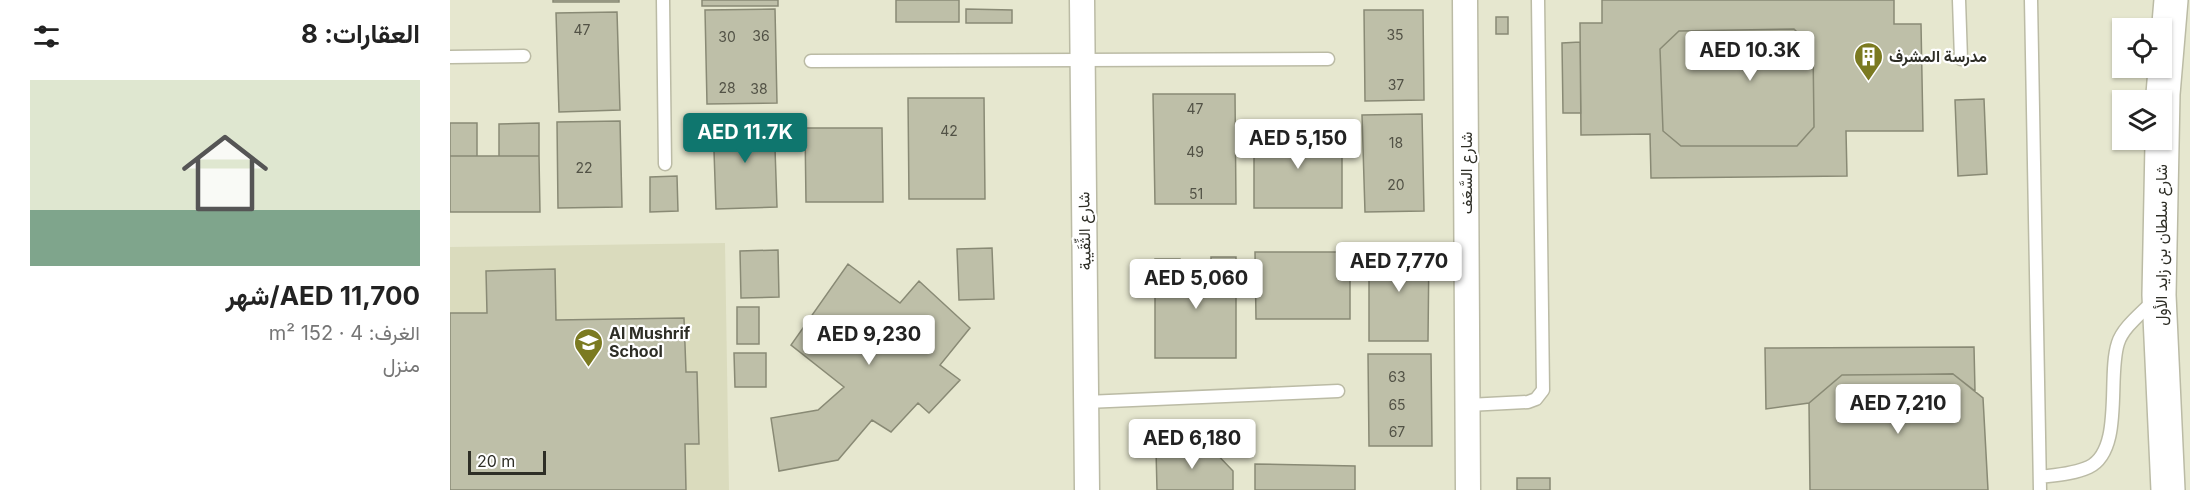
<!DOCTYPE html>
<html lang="ar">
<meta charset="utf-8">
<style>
body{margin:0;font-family:Inter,Vazirmatn,sans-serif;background:#f2f2f2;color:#222;direction:rtl;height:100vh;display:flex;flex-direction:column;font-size:22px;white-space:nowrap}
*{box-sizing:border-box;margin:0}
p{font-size:20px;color:#767676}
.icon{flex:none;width:33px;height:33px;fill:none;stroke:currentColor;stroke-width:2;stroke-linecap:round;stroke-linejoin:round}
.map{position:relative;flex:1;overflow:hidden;direction:ltr}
.details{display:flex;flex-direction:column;background:#fff;width:450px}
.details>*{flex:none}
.controls{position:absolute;left:1662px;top:18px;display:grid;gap:12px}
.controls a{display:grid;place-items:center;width:60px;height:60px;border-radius:0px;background:#fff;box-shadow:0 2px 4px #0004;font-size:30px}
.scale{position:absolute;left:18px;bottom:15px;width:78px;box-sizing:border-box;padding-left:6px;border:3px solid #2e2e26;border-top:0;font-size:16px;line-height:21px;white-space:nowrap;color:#2e2e26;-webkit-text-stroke:4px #fff;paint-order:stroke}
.price{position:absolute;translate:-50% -51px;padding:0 14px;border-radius:6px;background:#fff;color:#222;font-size:20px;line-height:39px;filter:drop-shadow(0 2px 3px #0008)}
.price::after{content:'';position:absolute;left:50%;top:36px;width:18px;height:14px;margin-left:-9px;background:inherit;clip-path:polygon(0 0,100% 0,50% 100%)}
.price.selected{background:#0f766e;color:#fff}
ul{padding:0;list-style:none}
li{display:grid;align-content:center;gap:12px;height:318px;padding:0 30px}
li+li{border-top:2px solid #e0e0e0}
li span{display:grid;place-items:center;height:186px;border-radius:0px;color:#555}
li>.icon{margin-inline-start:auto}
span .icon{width:108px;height:108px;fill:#fffc;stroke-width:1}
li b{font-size:26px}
h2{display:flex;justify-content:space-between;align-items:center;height:72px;padding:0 30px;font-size:26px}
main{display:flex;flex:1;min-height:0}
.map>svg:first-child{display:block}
.built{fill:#dadbbd}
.building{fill:#bebfa8;stroke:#898a75;stroke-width:1.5;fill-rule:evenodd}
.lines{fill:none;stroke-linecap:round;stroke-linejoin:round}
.service-casing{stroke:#bbbba5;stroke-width:15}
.minor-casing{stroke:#bbbba5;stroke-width:27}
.primary-casing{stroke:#bbbba5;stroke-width:36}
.service{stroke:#fff;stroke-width:12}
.minor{stroke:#fff;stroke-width:24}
.primary{stroke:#fff;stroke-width:33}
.labels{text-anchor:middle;stroke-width:4.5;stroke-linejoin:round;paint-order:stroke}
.number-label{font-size:14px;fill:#525246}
.poi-label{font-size:16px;font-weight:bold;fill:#2e2e26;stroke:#fff;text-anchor:start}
.street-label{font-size:16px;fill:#2e2e26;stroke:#fff}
</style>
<main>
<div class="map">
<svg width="1740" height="490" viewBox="0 0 1740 490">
<rect width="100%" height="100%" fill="#e6e7cf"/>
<path class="built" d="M275,243L279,490H0V247Z"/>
<path class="building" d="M103,0H169V2H103Z
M252,0H328V6H252Z
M446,0H509V22H446Z
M1152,0H1444V24H1471L1473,131H1396L1397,176L1201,178L1200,134L1131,135L1130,23H1152ZM1344,29L1363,48L1364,127L1347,146H1231L1213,131L1210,49L1229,31Z
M325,9L327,103L257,104L255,10Z
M516,9L562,10V23H516Z
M914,10H973L974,100L915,101Z
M167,12L170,110L109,112L106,13Z
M1046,17H1058V34H1046Z
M1344,29L1363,48L1364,127L1347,146H1231L1213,131L1210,49L1229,31Z
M1130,42L1131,113H1113L1112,43Z
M703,94H785L786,204H705Z
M458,98H534L535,199H459Z
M1534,99L1537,174L1508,176L1505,100Z
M972,114L974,211L915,212L912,115Z
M324,119L327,207L266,209L263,122Z
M170,121L172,207L108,208L107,122Z
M0,123H27V156H0Z
M89,123V156H49V124Z
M355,128H432L433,202H356Z
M804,131L892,132V208H804Z
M0,156H89L90,212H0Z
M227,176L228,211L200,212V177Z
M919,245L979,246L978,341H919Z
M542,248L544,299L509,300L507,249Z
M328,250L329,297L291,298L290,251Z
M805,252H900V319H806Z
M761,257H786V358H705V259H730V272H761Z
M398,264L450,303L469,281L520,328L490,365L510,380L479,413L468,403L441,432L422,420L388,460L329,471L321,418L368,410L394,387L341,345Z
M105,269L106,320L234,318L236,372H247L249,444H235L236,490H0V313H37L36,271Z
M287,307H309V344H287Z
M1524,347L1525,391L1503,374L1392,375L1359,403L1316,409L1315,348Z
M284,353H316V387H285Z
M918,354H981L982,446H919Z
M1503,374L1533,398L1538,490H1360L1359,403L1392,375Z
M772,436L793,437L792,457L771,456Z
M760,447L783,471V490H707L706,450Z
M805,464L905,466V490H805Z
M1067,478H1100V490H1067Z"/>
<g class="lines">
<defs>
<path id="service" d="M213,0L215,164
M1509,0L1511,59
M1581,0L1590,490
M0,57L74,56
M361,61L878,59
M636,402L888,391
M1018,405L1078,402L1086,399L1093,390L1088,0
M1590,477C1606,475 1624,474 1639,467C1674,450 1657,376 1668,343C1673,327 1692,313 1703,301"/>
<path id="minor" d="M632,0L637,490
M1015,0L1018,490"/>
<path id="primary" d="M1718,490L1709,295L1713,94L1721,0"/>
</defs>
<use href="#service" class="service-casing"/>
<use href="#minor" class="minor-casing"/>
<use href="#primary" class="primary-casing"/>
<use href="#service" class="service"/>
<use href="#minor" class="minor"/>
<use href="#primary" class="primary"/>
</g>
<defs>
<symbol id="building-pin" viewBox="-11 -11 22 30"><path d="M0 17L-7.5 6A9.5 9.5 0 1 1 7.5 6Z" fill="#7b7a21" stroke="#fff"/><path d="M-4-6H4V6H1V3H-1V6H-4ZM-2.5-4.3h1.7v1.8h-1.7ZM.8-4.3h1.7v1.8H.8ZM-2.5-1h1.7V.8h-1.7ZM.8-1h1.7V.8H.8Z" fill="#fff"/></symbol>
<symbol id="school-pin" viewBox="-11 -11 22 30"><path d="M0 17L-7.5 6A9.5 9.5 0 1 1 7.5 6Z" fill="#7b7a21" stroke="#fff"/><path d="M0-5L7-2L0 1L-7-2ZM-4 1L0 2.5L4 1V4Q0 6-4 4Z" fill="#fff"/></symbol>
</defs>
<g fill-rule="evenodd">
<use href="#building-pin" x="1402" y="40" width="33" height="45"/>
<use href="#school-pin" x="122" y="326" width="33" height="45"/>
</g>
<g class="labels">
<g class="number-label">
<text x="132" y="35">47</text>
<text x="945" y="40">35</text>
<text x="311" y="41">36</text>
<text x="277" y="42">30</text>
<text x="946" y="90">37</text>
<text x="277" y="93">28</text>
<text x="309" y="94">38</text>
<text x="745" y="114">47</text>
<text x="499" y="136">42</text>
<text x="946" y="148">18</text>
<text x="745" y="157">49</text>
<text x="134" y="173">22</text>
<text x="946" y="190">20</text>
<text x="746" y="199">51</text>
<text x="947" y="382">63</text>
<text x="947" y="410">65</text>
<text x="947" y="437">67</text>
</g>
<g class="poi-label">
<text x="1439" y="62">مدرسة المشرف</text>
<text x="159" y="339">Al Mushrif<tspan x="159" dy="18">School</tspan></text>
</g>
<g class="street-label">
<text transform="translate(1016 173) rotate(-90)" y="6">شارع السَّعَف</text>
<text transform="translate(634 231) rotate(-91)" y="6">شارع الثِّقَيبة</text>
<text transform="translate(1711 245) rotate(-90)" y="6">شارع سلطان بن زايد الأول</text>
</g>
</g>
</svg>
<div class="controls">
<a><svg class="icon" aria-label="locate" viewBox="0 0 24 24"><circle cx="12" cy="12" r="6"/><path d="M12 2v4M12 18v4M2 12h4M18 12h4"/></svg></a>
<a><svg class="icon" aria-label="layers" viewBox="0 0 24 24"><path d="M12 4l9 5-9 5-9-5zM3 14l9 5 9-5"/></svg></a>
</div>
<div class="scale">20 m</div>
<b class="price" style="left:1300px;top:82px">AED 10.3K</b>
<b class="price selected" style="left:295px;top:164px">AED 11.7K</b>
<b class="price" style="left:848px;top:170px">AED 5,150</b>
<b class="price" style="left:949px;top:293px">AED 7,770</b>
<b class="price" style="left:746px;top:310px">AED 5,060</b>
<b class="price" style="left:419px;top:366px">AED 9,230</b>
<b class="price" style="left:1448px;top:435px">AED 7,210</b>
<b class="price" style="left:742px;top:470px">AED 6,180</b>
</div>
<section class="details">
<h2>العقارات: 8<svg class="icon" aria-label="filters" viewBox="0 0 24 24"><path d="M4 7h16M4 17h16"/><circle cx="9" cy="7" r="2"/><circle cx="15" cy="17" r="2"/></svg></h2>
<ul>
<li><span style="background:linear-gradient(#dfe7d0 70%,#7fa58c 0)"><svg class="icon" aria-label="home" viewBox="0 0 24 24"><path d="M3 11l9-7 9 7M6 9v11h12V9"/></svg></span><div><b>AED 11,700/شهر</b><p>الغرف: 4 · 152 m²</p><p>منزل</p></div></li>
</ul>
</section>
</main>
